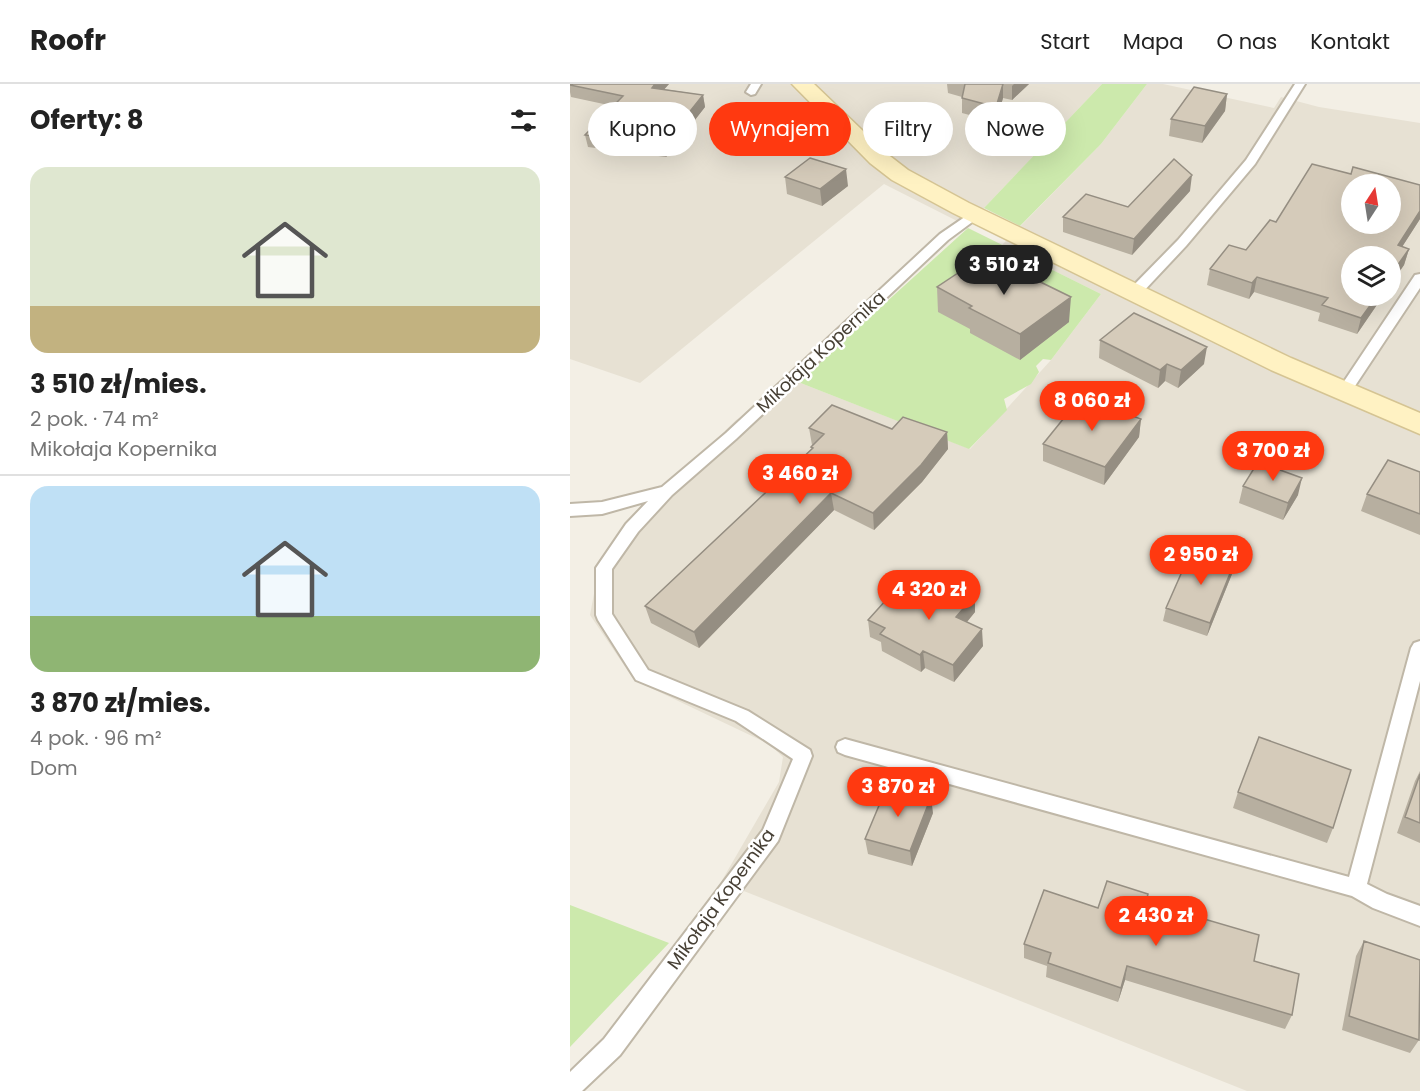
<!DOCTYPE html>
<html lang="pl">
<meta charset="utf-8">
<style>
body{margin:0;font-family:Poppins,sans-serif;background:#f6f6f6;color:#222;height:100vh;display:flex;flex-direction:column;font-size:22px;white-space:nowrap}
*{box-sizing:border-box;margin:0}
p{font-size:20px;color:#767676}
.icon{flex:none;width:33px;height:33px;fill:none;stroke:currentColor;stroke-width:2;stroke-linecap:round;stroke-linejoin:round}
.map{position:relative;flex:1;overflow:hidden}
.side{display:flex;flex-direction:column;background:#fff;width:570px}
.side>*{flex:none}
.guide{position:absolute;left:18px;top:18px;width:570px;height:54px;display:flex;gap:12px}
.needle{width:39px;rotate:12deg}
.fabs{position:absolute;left:771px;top:90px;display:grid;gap:12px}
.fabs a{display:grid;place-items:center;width:60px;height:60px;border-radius:50%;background:#fff;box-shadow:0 6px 24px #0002;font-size:30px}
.price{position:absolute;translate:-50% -51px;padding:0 14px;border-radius:21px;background:#ff3910;color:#fff;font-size:20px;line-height:39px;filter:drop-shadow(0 2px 3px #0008)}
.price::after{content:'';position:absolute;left:50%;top:36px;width:18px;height:14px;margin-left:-9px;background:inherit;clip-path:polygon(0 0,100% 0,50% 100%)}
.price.active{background:#222;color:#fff}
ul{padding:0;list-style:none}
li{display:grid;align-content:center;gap:12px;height:318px;padding:0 30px}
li+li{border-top:2px solid #e0e0e0}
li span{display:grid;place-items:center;height:186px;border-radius:18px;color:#555}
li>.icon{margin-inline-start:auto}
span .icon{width:108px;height:108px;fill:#fffc;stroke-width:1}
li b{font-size:26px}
h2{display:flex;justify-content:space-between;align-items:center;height:72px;padding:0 30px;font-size:26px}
.chip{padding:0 21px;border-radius:27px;background:#fff;box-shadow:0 6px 24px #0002;font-size:21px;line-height:54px}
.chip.active{background:#ff3910;color:#fff}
header{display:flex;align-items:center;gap:36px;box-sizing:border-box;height:84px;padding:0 30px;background:#fff;border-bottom:2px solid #e0e0e0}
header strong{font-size:28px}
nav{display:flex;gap:33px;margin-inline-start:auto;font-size:21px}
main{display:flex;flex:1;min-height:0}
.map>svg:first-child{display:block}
.residential{fill:#e7e1d3;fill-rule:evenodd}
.green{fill:#cce9ac}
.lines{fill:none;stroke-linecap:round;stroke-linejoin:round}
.lane-casing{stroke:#bfb7a7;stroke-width:4}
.secondary-casing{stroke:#d5c493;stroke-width:3}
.lane{fill:#fff;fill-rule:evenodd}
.secondary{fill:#fff2c3;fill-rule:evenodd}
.wall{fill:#b7afa0}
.shaded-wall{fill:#958e82}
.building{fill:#d5cbba;stroke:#958e82;stroke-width:1.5;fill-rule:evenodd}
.labels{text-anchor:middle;stroke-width:5;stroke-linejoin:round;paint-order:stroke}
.street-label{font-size:18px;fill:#463f34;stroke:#fff}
</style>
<header>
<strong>Roofr</strong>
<nav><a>Start</a><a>Mapa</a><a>O nas</a><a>Kontakt</a></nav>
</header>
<main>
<section class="side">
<h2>Oferty: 8<svg class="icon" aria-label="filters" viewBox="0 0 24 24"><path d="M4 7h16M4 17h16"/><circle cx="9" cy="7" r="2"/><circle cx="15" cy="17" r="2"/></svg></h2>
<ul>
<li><span style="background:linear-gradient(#dfe7d0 75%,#c2b280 0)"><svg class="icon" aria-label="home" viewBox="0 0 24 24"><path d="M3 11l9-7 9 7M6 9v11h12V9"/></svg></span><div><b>3 510 zł/mies.</b><p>2 pok. · 74 m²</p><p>Mikołaja Kopernika</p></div></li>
<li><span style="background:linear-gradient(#bfe0f5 70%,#8fb573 0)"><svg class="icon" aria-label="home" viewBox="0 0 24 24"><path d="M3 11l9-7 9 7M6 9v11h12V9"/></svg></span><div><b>3 870 zł/mies.</b><p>4 pok. · 96 m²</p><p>Dom</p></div></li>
</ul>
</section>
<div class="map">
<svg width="850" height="1007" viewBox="0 0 850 1007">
<rect width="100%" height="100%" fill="#f3efe5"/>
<path class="residential" d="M0,0H532L397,142L314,100L70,299L0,275Z
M577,0H593L704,24L711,13L749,23L850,39V1007H677L151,798L209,698L213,673L199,660L64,596L20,531L29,483L49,452L166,336L228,298L400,365L481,276L531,210L432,161L531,60ZM782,100H820V140H782ZM782,172H820V212H782Z"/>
<path class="green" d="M532,0H577L531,60L450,142L414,124Z
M398,144L531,210L481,276L473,275L466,282L469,288L461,300L434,315L437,326L399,365L228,298Z
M0,821L99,859L0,963Z"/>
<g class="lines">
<defs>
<path id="lane" d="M181,0H191L185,10L181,11L176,8Z
M725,0H735L685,80L616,162L570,211H560L559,208L560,205L608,156L676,76Z
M405,126L411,130L409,133L378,156L166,355L102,411L68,448L42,485V530L78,586L178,627L240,666L242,672L208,757L50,971L12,1007H0V988L34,955L193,746L223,675L166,637L66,596L28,536L26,531V484L56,440L78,417L32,430L0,432V420L32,418L92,403L156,349L370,150Z
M850,190V204L779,311H769L767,308L845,191Z
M850,557V597L797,800L817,810L850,822V842L803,824L782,812L275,671L268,668L266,663L268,658L275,655L779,793L841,564L844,559Z"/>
<path id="secondary" d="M222,0H244L316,69L338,86L399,119L721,274L850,329V350L701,286L383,129L322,96L300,79Z"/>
</defs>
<use href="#lane" class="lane-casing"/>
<use href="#secondary" class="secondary-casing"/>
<use href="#lane" class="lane"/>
<use href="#secondary" class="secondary"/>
</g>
<path class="wall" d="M0,0H99L94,5L133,11L135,23L96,73L18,63L15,51L43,22L1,13L0,8Z
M377,0H459L442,16L433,14L426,38L392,29V13L378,9Z
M657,10L655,27L632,59L599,52L601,35Z
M781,90L850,101V135L832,163L839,165L834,181L787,250L748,237L750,229L684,208L679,215L637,201L640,185L676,166L706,138Z
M215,93L278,102L252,122L217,110Z
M620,107L562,171L493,148V133L558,123Z
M367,203L499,238L450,276L400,249V245L368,228Z
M530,256L634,280L608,304L595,297L588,304L529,274Z
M571,335L569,353L534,401L473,377V360Z
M239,344L322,345L377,348L378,365L352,398L304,446L264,426L129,564L81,539L75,522L241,365V363L242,361Z
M850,388V451L791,427L797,410Z
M673,402L728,411L713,436L669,419Z
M662,490L637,552L593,537L596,524Z
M346,514L405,528L397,538L413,562L384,598L355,584L351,588L312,567L311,558L300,553L298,536Z
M850,687V759L827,749L845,697Z
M668,708L763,744L757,759L663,724Z
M363,729L342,782L298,770L295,755Z
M577,818L684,877L722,931L715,945L555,896L548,918L476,893L477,882L454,874V860L528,824Z
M794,857L849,956L840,969L772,946L786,872Z"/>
<path class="shaded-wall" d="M85,0H99L85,16L82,4Z
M433,0V14L426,38V23Z
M444,0H459L442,16V2Z
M657,10L655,27L632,59L635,42Z
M133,11L135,23L96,73L94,60Z
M276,85L278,102L252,122L250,105Z
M622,91L620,107L562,171L564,155Z
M850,127V135L823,177L828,161Z
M839,165L834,181L820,201V192Z
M687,193L684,208L679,215L682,199Z
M807,212H813L787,250L791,234Z
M501,213L499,238L450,276V250Z
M637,263L634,280L608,304L611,286Z
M597,280L595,297L588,304L590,286Z
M571,335L569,353L534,401L535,383Z
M377,348L378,365L352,398L304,446L303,429Z
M732,394L728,411L713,436L718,419Z
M261,409L264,426L129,564L124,548Z
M665,477L662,490L637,552L640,539Z
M405,511V528L387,550L386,533Z
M412,545L413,562L384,598L383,581Z
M353,567L355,584L351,588L350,571Z
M361,713L363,729L342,782L340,767Z
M557,882L555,896L548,918L551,904Z"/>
<path class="building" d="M0,0H85L82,4L133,11L94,60L15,51L53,12L0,1Z
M395,0H433L426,23L392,14Z
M624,3L657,10L635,42L601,35Z
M240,74L276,85L250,105L215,93Z
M604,75L622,91L564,155L493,133L516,110L558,123Z
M742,80L781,90L783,83L850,101V127L828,161L839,165L820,192V172H782V212H807L791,234L752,221L758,214L687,193L682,199L640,185L659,161L676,166L700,136L706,138ZM782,100H820V140H782Z
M406,177L443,196L452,189L501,213L450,250L399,224L402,222L367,203Z
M564,229L637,263L611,286L597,280L590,286L530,256Z
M511,313L571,335L535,383L473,360Z
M262,321L322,345L333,333L377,348L351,381L303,429L261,409L124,548L75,522L243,364L241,363L254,350L239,344Z
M818,376L850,388V430L797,410Z
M688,378L732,394L718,419L673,402Z
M622,465L665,477L640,539L596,524Z
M365,492L405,511L386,533L412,545L383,581L353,567L350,571L310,550L315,544L298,536L326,505L346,514Z
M689,653L781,686L763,744L668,708Z
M850,690V739L835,733Z
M318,700L361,713L340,767L295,755Z
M537,797L578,810L576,818L689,851L684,877L729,890L722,931L557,882L551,904L478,879L481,869L454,860L474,806L528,824Z
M794,857L850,876L849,956L779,932Z"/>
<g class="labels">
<g class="street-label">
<text transform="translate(251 268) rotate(-43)" y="6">Mikołaja Kopernika</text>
<text transform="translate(151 815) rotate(-54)" y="6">Mikołaja Kopernika</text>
</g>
</g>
</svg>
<div class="fabs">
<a><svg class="needle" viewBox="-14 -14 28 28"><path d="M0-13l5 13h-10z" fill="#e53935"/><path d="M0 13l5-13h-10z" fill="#767676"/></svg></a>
<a><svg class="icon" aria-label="layers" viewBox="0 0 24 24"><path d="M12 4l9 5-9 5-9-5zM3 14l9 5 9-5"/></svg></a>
</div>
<b class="price active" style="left:434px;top:212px">3 510 zł</b>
<b class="price" style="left:522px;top:348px">8 060 zł</b>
<b class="price" style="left:703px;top:398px">3 700 zł</b>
<b class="price" style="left:230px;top:421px">3 460 zł</b>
<b class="price" style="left:631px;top:502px">2 950 zł</b>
<b class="price" style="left:359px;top:537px">4 320 zł</b>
<b class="price" style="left:328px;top:734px">3 870 zł</b>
<b class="price" style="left:586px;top:863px">2 430 zł</b>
<div class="guide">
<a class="chip">Kupno</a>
<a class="chip active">Wynajem</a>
<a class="chip">Filtry</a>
<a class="chip">Nowe</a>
</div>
</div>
</main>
